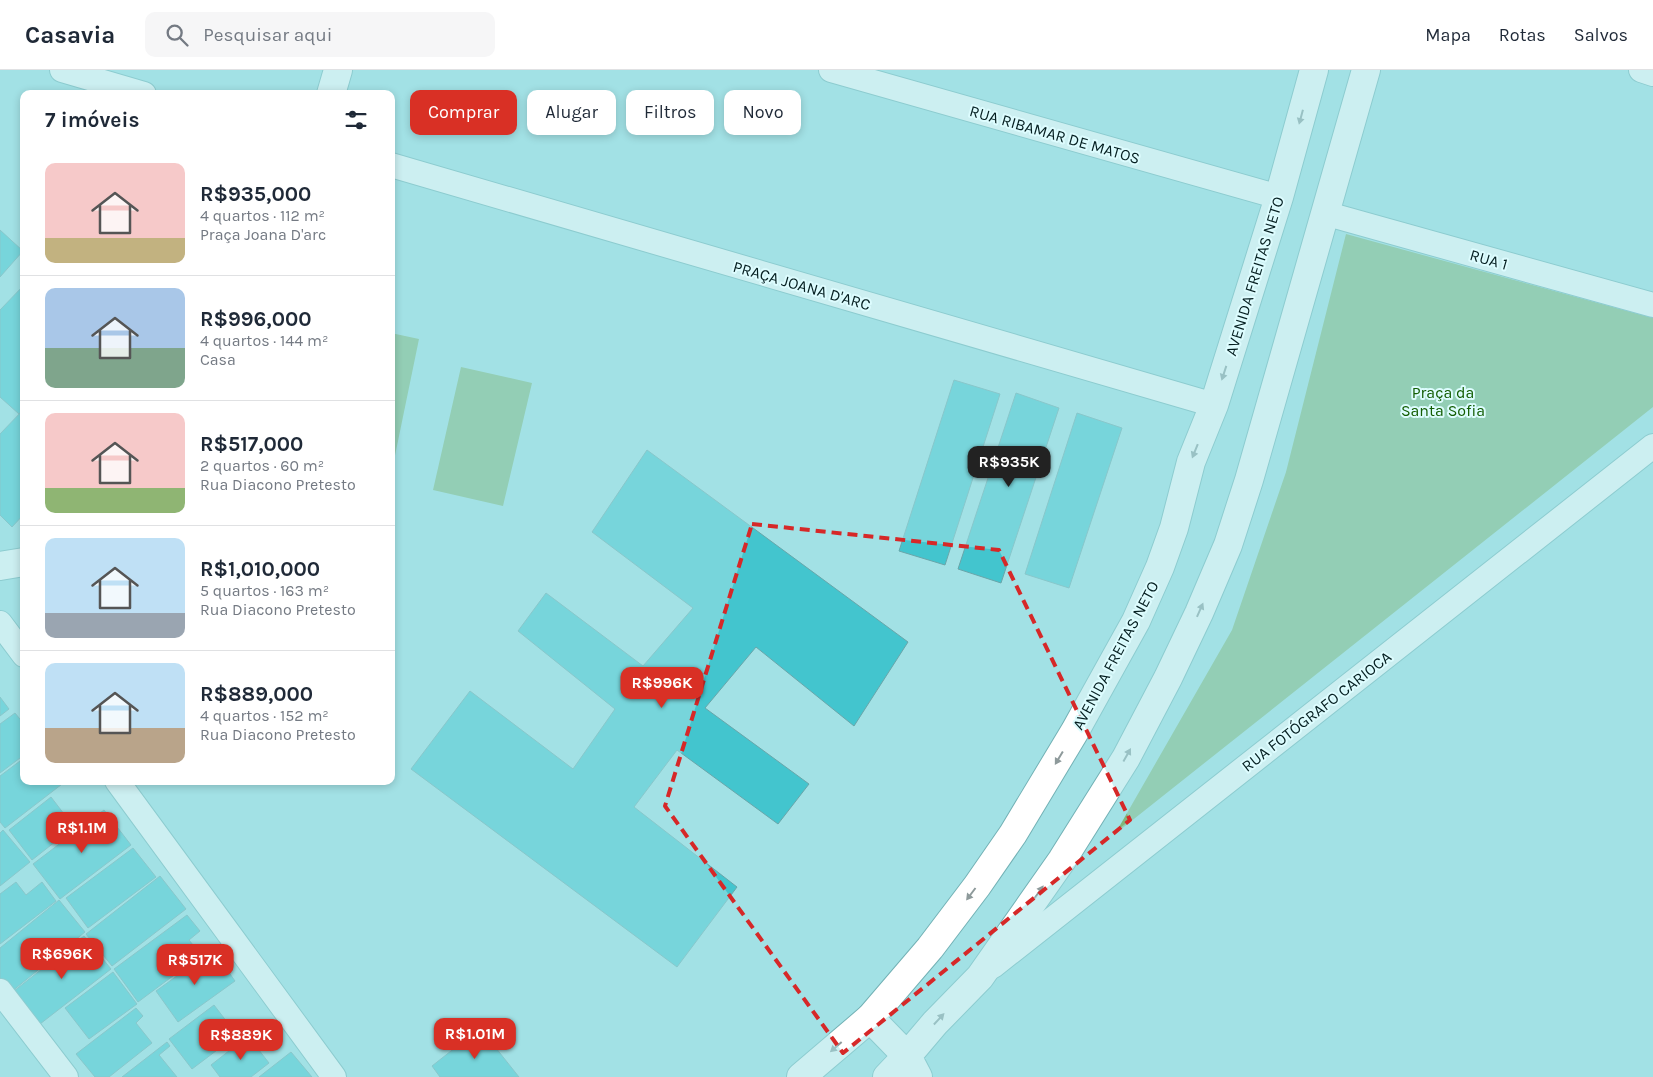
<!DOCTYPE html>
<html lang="pt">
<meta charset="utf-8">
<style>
body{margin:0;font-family:Karla,sans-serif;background:#f6f6f7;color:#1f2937;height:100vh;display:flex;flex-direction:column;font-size:19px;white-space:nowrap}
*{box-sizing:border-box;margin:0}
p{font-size:16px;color:#747a83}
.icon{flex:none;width:28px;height:28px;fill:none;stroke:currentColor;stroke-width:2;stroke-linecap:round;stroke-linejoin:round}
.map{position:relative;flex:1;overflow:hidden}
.drawer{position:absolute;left:20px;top:20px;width:375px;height:695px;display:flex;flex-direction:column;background:#fff;border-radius:10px;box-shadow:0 2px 8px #0003}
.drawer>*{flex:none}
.hud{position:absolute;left:410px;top:20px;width:475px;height:45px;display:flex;gap:10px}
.price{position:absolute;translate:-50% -42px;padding:0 11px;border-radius:10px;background:#d93025;color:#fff;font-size:16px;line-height:32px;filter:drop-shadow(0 1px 2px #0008)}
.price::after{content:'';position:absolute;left:50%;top:30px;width:15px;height:11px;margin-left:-8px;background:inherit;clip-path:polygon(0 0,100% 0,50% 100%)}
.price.active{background:#222;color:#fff}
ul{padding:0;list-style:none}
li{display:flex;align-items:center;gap:15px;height:125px;padding:0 25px}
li+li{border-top:1px solid #e0e1e3}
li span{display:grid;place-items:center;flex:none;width:140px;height:100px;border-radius:10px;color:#555}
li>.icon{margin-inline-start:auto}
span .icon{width:60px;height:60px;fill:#fffc;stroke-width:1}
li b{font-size:21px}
h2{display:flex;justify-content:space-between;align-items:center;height:60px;padding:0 25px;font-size:21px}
.tag{padding:0 18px;border-radius:10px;background:#fff;box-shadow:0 2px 8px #0003;font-size:18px;line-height:45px}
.tag.active{background:#d93025;color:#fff}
header{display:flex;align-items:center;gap:30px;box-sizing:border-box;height:70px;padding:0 25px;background:#fff;border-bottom:1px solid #e0e1e3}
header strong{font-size:24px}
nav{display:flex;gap:28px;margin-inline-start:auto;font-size:18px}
.search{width:350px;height:45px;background:#f6f6f7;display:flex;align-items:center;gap:12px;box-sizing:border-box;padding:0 18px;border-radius:10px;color:#747a83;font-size:19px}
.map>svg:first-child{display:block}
.green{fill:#82b57a}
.building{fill:#43c5ce;stroke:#69a6aa}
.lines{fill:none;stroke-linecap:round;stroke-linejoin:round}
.street-casing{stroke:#73b1b5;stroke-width:26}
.secondary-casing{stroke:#73b1b5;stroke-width:30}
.primary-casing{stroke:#73b1b5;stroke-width:30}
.street{stroke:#fff;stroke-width:24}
.secondary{stroke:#fff;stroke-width:28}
.primary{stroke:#fff;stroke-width:28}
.oneway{fill:#8e9a9b}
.marked{fill:none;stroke:#d62828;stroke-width:4;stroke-dasharray:10 6;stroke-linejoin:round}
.labels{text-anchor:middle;stroke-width:4;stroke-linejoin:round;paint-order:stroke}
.street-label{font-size:16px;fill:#041e20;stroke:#ddfcfe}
.park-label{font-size:16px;fill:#135d03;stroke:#ddfcfe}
</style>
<header>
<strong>Casavia</strong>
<div class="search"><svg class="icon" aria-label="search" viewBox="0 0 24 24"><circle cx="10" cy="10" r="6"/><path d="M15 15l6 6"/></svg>Pesquisar aqui</div>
<nav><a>Mapa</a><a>Rotas</a><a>Salvos</a></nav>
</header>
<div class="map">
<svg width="1653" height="1007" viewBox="0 0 1653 1007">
<rect width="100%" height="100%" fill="#a2e1e5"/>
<path class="green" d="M1346,164L1653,248V337L1115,764L1232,560L1286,402Z
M391,263L419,269L391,405Z
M461,297L532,313L503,436L433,420Z"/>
<path class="building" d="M0,160L23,181L0,207Z
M24,215V338L19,344L0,327V240Z
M954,310L1000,324L945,495L899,481Z
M1016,323L1059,338L1001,513L958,499Z
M24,339V444L12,457L0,445V364Z
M1077,343L1122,358L1069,518L1025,504Z
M647,380L908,572L854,656L756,577L705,638L809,714L778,754L677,680L634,737L737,817L677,897L411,699L470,621L573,699L615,639L518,561L546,523L643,596L693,538L592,462Z
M0,627L9,639L0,646Z
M15,643L24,654V685L0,703V654Z
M24,688V711H66L5,758L0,752V706Z
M51,727L74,757L32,790L9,760Z
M104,740L131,775L60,829L33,794Z
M3,760L30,792L0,816V763Z
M133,778L156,807L88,858L66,828Z
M160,806L186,839L112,896L86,864Z
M16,812L26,825L42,812L56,831L0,874V824Z
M59,830L85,862L11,922L0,908V878Z
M187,845L200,861L189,870L201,885L138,932L114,899Z
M84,866L111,899L40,954L14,921Z
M213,880L235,911L178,952L156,921Z
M113,902L137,934L89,969L65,938Z
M214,935L237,965L192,999L169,969Z
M136,938L143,946L136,953L152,973L109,1007H95L76,984Z
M480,958L519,1007H440L432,996Z
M248,966L269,993L251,1007H220L211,995Z
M167,972L170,976L159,985L177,1007H122Z
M291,982L312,1007H259Z"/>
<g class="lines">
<defs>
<path id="street" d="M62,0L144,24
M831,0L1279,127
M1641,0L1653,4
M391,95L1214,335
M1324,143L1653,235
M0,553L24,585
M117,711L334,1007
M993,896L1653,376
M0,921L66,1007"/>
<path id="secondary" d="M331,24L338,0
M0,496L24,492
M801,1007L870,948
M887,1007L907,986"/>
<path id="primary" d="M907,986L935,953L980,907L1062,790L1126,688L1168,608L1199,543L1228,475L1249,410L1366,0
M918,1007L907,986L870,948L930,878L977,816L1013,764L1075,661L1136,551L1160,497L1174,458L1191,392L1214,335L1279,127L1314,0"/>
</defs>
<use href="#street" class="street-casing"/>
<use href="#secondary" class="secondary-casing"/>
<use href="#primary" class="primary-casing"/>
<use href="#street" class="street"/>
<use href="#secondary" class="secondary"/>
<use href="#primary" class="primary"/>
</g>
<defs><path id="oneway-solid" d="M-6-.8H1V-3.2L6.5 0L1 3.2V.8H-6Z" transform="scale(1.25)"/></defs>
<g class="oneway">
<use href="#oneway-solid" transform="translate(1301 47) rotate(105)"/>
<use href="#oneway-solid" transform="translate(1224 303) rotate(108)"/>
<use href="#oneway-solid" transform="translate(1195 381) rotate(112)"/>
<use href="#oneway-solid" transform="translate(1200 540) rotate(-66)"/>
<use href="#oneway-solid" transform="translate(1127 685) rotate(-61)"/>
<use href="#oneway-solid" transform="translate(1059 688) rotate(121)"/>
<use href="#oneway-solid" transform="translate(1039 822) rotate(-55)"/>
<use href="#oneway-solid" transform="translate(971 824) rotate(127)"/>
<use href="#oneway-solid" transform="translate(939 949) rotate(-47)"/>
<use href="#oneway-solid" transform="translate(836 977) rotate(139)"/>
</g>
<path d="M0 0H1653V1007H0ZM752,454L999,480L1130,750L843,983L665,736Z" fill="#a2e1e5" fill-opacity=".55" fill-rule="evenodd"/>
<path class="marked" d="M752,454L999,480L1130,750L843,983L665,736Z"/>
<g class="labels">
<g class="street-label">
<text transform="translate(1055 64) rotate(16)" y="6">RUA RIBAMAR DE MATOS</text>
<text transform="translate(1489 189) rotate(16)" y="6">RUA 1</text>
<text transform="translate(1254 206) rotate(-73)" y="6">AVENIDA FREITAS NETO</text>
<text transform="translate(802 215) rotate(16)" y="6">PRAÇA JOANA D'ARC</text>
<text transform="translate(1115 585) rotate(-62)" y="6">AVENIDA FREITAS NETO</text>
<text transform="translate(1316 641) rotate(-38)" y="6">RUA FOTÓGRAFO CARIOCA</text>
</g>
<g class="park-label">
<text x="1443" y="328">Praça da<tspan x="1443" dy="18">Santa Sofia</tspan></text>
</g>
</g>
</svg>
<b class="price active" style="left:1009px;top:418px">R$935K</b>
<b class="price" style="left:662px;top:639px">R$996K</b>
<b class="price" style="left:82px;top:784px">R$1.1M</b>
<b class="price" style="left:62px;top:910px">R$696K</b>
<b class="price" style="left:195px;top:916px">R$517K</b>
<b class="price" style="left:475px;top:990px">R$1.01M</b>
<b class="price" style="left:241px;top:991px">R$889K</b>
<div class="hud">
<a class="tag active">Comprar</a>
<a class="tag">Alugar</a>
<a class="tag">Filtros</a>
<a class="tag">Novo</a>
</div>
<section class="drawer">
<h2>7 imóveis<svg class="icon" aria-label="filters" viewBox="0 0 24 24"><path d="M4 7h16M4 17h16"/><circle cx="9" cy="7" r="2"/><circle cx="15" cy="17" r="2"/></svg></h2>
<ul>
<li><span style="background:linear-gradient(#f6c9c9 75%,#c2b280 0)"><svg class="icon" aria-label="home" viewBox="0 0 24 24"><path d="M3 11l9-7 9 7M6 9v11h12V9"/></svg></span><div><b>R$935,000</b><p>4 quartos · 112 m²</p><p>Praça Joana D'arc</p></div></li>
<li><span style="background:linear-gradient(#a9c7e8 60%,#7fa58c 0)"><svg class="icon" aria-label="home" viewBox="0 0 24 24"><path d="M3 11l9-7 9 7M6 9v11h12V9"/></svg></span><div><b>R$996,000</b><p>4 quartos · 144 m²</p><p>Casa</p></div></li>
<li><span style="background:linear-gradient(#f6c9c9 75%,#8fb573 0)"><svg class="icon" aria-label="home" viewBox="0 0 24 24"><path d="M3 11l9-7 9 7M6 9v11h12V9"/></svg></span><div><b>R$517,000</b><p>2 quartos · 60 m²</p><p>Rua Diacono Pretesto</p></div></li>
<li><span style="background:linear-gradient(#bfe0f5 75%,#9aa5b1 0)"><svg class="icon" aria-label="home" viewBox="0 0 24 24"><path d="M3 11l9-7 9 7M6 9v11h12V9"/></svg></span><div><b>R$1,010,000</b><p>5 quartos · 163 m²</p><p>Rua Diacono Pretesto</p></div></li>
<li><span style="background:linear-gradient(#bfe0f5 65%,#b9a48a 0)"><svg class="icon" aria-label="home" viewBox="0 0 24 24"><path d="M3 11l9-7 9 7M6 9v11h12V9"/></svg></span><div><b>R$889,000</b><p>4 quartos · 152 m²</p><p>Rua Diacono Pretesto</p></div></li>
</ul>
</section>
</div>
